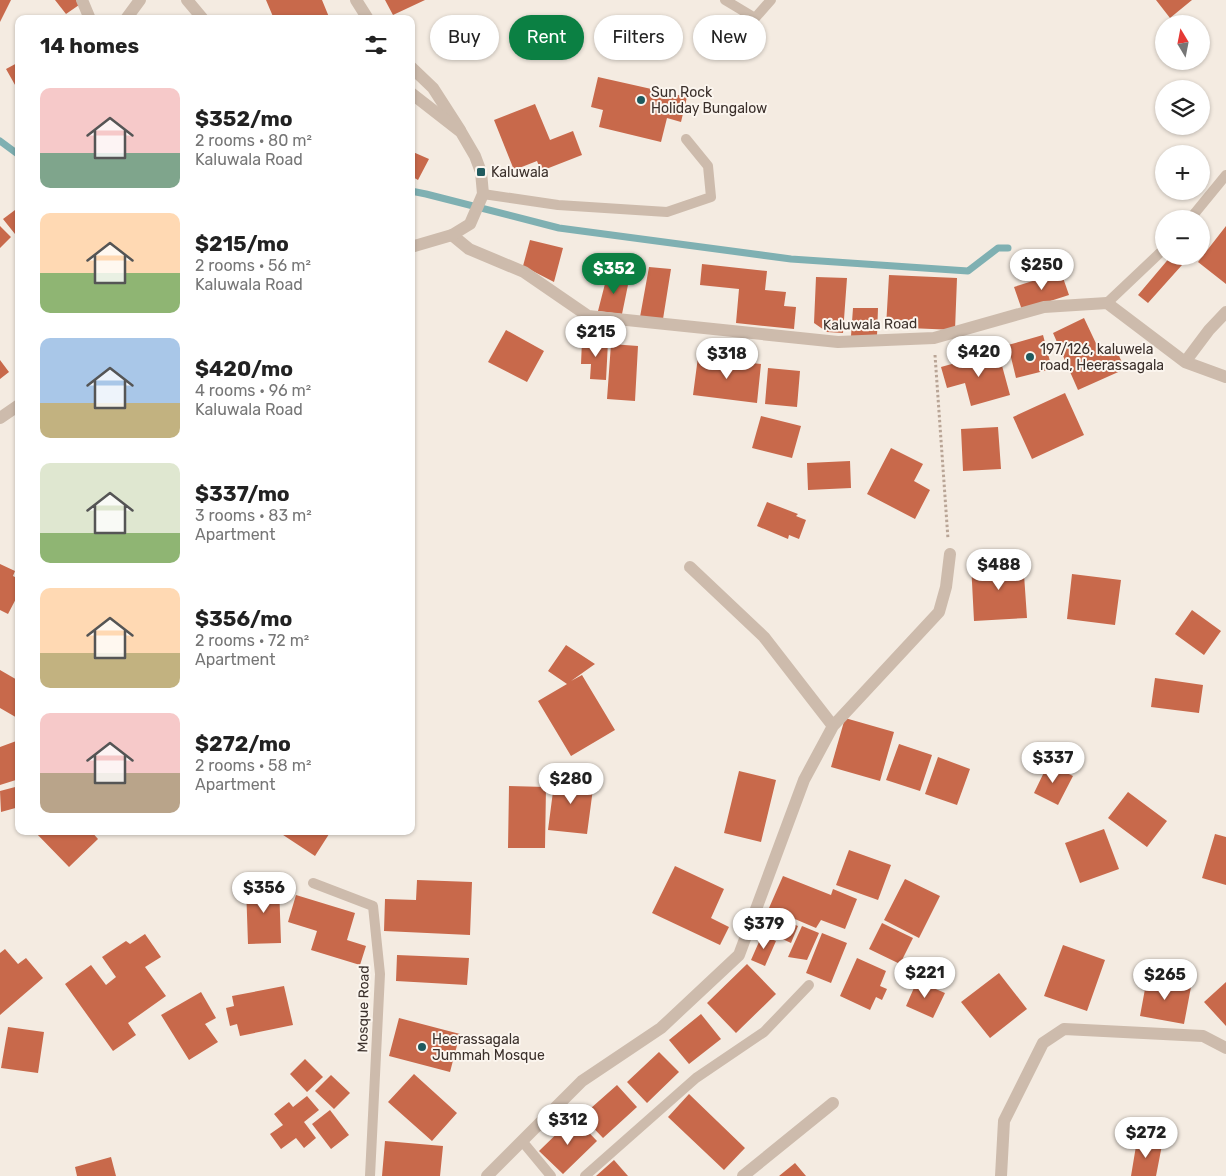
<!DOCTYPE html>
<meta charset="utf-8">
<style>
body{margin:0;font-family:Rubik,sans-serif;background:#f2f2f2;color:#222;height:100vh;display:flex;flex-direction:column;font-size:19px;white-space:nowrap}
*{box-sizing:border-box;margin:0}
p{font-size:16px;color:#767676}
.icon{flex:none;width:28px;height:28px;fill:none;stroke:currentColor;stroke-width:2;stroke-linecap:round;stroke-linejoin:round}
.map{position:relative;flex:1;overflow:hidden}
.details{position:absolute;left:15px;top:15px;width:400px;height:820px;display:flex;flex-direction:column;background:#fff;border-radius:10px;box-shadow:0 1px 4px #0004}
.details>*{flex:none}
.hud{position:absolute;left:430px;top:15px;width:475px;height:45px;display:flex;gap:10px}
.needle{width:32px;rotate:350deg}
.fabs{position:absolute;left:1155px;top:15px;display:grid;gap:10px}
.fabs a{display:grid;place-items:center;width:55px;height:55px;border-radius:50%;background:#fff;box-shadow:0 1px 4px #0004;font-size:25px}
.price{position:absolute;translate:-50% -42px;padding:0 11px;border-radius:18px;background:#fff;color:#222;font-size:16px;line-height:32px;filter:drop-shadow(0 1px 2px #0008)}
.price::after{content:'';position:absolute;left:50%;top:30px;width:15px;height:11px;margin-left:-8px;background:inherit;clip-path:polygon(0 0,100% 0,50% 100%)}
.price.current{background:#0b8043;color:#fff}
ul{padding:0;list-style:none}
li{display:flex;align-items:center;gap:15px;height:125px;padding:0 25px}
li span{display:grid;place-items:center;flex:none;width:140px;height:100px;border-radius:10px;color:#555}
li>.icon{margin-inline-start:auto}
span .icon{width:60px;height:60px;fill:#fffc;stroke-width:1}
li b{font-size:21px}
h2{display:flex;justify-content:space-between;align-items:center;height:60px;padding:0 25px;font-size:21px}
.pill{padding:0 18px;border-radius:22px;background:#fff;box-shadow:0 1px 4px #0004;font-size:18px;line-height:45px}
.pill.current{background:#0b8043;color:#fff}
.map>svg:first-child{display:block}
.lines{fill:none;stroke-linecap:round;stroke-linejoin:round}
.stream{stroke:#7fb0b2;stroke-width:7}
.building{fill:#c8694b}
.path{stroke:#b9a596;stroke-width:3;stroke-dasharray:2.5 2.5;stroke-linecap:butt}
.service{stroke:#cdbbac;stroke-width:10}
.minor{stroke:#cdbbac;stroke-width:12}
.tertiary{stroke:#cdbbac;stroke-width:12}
.poi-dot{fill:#1f5a5e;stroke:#fbf5ee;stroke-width:2}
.labels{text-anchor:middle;stroke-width:4;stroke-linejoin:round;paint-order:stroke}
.poi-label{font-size:14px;fill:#3b302b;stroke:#fbf5ee;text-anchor:start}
.street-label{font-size:14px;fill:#3b302b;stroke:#fbf5ee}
</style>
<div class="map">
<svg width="1226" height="1176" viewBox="0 0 1226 1176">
<rect width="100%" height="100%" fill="#f4ebe1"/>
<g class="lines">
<path class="stream" d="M0,141L19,155
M411,191L426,194L559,228L791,259L968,271L998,248H1008"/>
</g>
<path class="building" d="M0,0H11L0,22Z
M55,0H76L79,5L66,14Z
M266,0H322L329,17L324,19H274Z
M385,0H425L393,15Z
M1156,0H1192L1170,18Z
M19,62V92L6,69Z
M598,77L687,97L681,122L667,118L661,142L599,127L603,110L591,107Z
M535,104L550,140L573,131L582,155L541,171L537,161L514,170L494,120Z
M413,152L429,159L418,180L411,176V156Z
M19,207V231L15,234L3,219Z
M0,226L11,237L0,248Z
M1226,226V284L1198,262Z
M530,240L563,248L554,282L523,266Z
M1171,256L1182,265L1148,303L1138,295Z
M702,264L767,271L765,290L786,292L784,306L796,307L794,329L736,323L739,289L700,285Z
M649,267L671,269L663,319L640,317Z
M1061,272L1069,295L1022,310L1014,287Z
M889,275L957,278L955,330L886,327Z
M607,276L629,280L622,314L598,311Z
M816,277L847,278L843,333L827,332L814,323Z
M853,308H878L877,336H851Z
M1084,318L1101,354L1115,347L1125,369L1078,390L1053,333Z
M506,330L544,351L527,382L488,362Z
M1043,335L1052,369L1016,378L1008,345Z
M582,341L608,342L606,380L590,379L591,364H581Z
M611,344L638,346L635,401L607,399Z
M998,351L1010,395L971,406L965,383L947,388L941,367Z
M698,357L761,364L757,403L693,395Z
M0,360L9,372L0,379Z
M768,368L800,371L797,407L765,404Z
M1065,393L1084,435L1032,459L1013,417Z
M761,416L801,426L792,458L752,448Z
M998,427L1001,469L963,471L961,429Z
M891,448L923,464L914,481L930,490L915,519L867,494Z
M850,461L851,488L808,490L807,463Z
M767,502L798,514L796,516L806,520L799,539L789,535L788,539L757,526Z
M1023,560L1027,618L974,621L971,563Z
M0,564L15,571L13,576L19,579V593L8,614L0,610Z
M1072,574L1121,580L1115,625L1067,619Z
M1192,610L1221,631L1204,655L1175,634Z
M566,645L595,664L571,681L582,675L615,730L571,756L538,701L567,684L548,671Z
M0,670L19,681V719L0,708Z
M1155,678L1203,685L1199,713L1151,707Z
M845,718L894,732L880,781L831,767Z
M19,740V779L0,785V747Z
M899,744L932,755L920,791L886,780Z
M938,757L970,769L957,805L925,794Z
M1048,764L1073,776L1058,805L1034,793Z
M739,771L776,780L761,842L724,833Z
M555,776L594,781L587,834L548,830Z
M19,786V807L1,812L0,791Z
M509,786L546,787L545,848H508Z
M1128,792L1167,821L1147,847L1108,818Z
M1104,829L1119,869L1080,883L1065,843Z
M34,831H91L98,839L69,867Z
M277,831H331L315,856Z
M1215,834L1226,837V885L1202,878Z
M849,850L891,865L878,900L836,885Z
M675,866L724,889L711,918L729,927L720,945L652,913Z
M783,876L831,895L833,889L857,899L845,929L821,920L816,928L769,908Z
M905,879L940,896L919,938L884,920Z
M417,880L472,882L470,935L384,931L385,899L416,900Z
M279,885L281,943L248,944L246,886Z
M296,895L355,913L347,940L366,946L360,965L311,950L317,931L288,922Z
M782,920L798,926L791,943L776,936Z
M882,923L913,938L900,964L869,949Z
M802,926L819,933L807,960L788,957Z
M822,933L847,943L831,983L806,973Z
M145,934L161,957L145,967L166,996L128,1023L136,1035L113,1051L65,984L91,965L106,985L116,977L102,957L126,941L130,944Z
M762,935L776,941L765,966L751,960Z
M1063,945L1105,960L1087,1011L1044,996Z
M5,949L18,964L26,958L43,978L0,1015V953Z
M397,955L469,958L467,985L396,981Z
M857,958L886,971L880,986L887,989L882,1000L876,997L870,1010L840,996Z
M747,964L776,994L736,1033L707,1003Z
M999,973L1027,1009L990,1038L961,1002Z
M1147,978L1191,987L1184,1024L1140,1016Z
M917,981L945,993L933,1018L906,1006Z
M1226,982V1026L1204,1002Z
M284,986L293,1025L240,1036L237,1024L230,1026L226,1008L234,1006L232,996Z
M201,992L216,1018L205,1024L218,1042L189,1060L161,1015Z
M701,1014L721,1039L689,1064L669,1040Z
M399,1018L460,1034L450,1072L389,1056Z
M8,1027L44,1032L38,1073L1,1068Z
M659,1052L679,1072L647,1103L627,1082Z
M305,1059L323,1077L307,1092L290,1074Z
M414,1074L457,1113L432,1141L388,1102Z
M331,1075L350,1093L334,1109L315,1091Z
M617,1085L637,1107L603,1138L582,1116Z
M689,1094L745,1148L724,1170L668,1117Z
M307,1096L319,1110L304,1122L316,1138L304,1148L296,1138L281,1149L270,1134L283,1125L274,1114L289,1102L293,1107Z
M330,1110L349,1135L331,1149L312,1124Z
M574,1117L597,1141L563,1174L539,1151Z
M1137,1140L1162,1145L1156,1176H1131Z
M385,1141L443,1146L440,1176H382Z
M111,1157L116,1176H77L75,1167Z
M614,1160L628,1176H596Z
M795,1163L806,1176H779Z"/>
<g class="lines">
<path class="path" d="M935,355L948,539"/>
<path class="service" d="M725,0L755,18L771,0
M483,194L558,205L667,212L711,197L708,166L686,139
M1190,219L1226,175
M1107,303L1164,249
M313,883L373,906L380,974L370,1176
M522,1141L551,1176
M585,1176L696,1078L764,1032L809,985"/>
<path class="minor" d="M356,0L368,19
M411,67L433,88L460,130
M452,235L469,249L524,272L588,316L838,342L934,338L1044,307L1107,303L1185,362L1226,377
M1185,362L1209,330L1226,312
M690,567L764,637L833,726
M487,1176L582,1081L661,1028L739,955L804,780L833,726L939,612L946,587L950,554
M743,1176L833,1103
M1001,1176L1004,1121L1043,1043L1064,1029L1203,1036L1226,1048"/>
<path class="tertiary" d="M82,0L90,19
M187,0L203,19
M126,19L140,0
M411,93L461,132L475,156L481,172L483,194L470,224L452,235L411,247
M0,418L19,405"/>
</g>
<g class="poi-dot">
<circle cx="641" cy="100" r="5"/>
<rect x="476" y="167" width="10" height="10" rx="2.5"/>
<circle cx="1030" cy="357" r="5"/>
<circle cx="422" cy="1047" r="5"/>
</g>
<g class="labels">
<g class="poi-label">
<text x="651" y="97">Sun Rock<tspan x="651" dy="16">Holiday Bungalow</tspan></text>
<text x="491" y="177">Kaluwala</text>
<text x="1040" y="354">197/126, kaluwela<tspan x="1040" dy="16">road, Heerassagala</tspan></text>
<text x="432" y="1044">Heerassagala<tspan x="432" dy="16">Jummah Mosque</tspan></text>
</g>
<g class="street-label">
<text transform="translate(870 324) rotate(-1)" y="5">Kaluwala Road</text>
<text transform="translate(363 1009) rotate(-89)" y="5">Mosque Road</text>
</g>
</g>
</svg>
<div class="fabs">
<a><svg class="needle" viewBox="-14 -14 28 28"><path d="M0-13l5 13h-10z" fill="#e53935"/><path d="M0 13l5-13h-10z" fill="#767676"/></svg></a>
<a><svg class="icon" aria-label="layers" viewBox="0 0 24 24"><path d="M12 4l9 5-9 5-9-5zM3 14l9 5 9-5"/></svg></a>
<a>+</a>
<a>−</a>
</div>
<b class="price" style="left:1042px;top:291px">$250</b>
<b class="price current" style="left:614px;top:295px">$352</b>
<b class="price" style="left:596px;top:358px">$215</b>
<b class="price" style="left:979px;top:378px">$420</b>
<b class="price" style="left:727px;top:380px">$318</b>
<b class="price" style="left:999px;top:591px">$488</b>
<b class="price" style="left:1053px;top:784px">$337</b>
<b class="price" style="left:571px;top:805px">$280</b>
<b class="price" style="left:264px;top:914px">$356</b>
<b class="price" style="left:764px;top:950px">$379</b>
<b class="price" style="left:925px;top:999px">$221</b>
<b class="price" style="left:1165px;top:1001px">$265</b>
<b class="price" style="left:568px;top:1146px">$312</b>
<b class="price" style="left:1146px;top:1159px">$272</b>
<div class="hud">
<a class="pill">Buy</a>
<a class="pill current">Rent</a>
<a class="pill">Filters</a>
<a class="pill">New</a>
</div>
<section class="details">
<h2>14 homes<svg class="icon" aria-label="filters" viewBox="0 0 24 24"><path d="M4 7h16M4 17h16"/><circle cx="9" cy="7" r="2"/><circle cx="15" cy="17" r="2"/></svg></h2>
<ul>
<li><span style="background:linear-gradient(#f6c9c9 65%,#7fa58c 0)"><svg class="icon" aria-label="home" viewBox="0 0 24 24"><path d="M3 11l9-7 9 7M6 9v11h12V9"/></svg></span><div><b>$352/mo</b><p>2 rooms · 80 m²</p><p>Kaluwala Road</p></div></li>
<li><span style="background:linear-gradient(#ffd9b3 60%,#8fb573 0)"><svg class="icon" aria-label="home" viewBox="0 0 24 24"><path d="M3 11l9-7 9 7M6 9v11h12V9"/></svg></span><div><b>$215/mo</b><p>2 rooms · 56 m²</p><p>Kaluwala Road</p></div></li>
<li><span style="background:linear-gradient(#a9c7e8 65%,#c2b280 0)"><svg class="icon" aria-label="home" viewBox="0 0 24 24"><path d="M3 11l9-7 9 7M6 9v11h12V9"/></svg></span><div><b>$420/mo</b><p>4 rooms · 96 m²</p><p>Kaluwala Road</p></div></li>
<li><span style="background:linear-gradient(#dfe7d0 70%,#8fb573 0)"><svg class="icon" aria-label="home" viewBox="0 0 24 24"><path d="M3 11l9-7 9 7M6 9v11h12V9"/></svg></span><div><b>$337/mo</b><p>3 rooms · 83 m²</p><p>Apartment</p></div></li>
<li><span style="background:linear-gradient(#ffd9b3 65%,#c2b280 0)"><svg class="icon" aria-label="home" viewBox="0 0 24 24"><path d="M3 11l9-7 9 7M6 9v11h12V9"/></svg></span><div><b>$356/mo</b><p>2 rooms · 72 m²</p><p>Apartment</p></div></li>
<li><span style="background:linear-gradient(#f6c9c9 60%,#b9a48a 0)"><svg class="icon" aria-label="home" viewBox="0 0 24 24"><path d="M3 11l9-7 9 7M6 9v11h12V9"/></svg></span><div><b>$272/mo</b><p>2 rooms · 58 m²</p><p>Apartment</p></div></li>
</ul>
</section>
</div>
